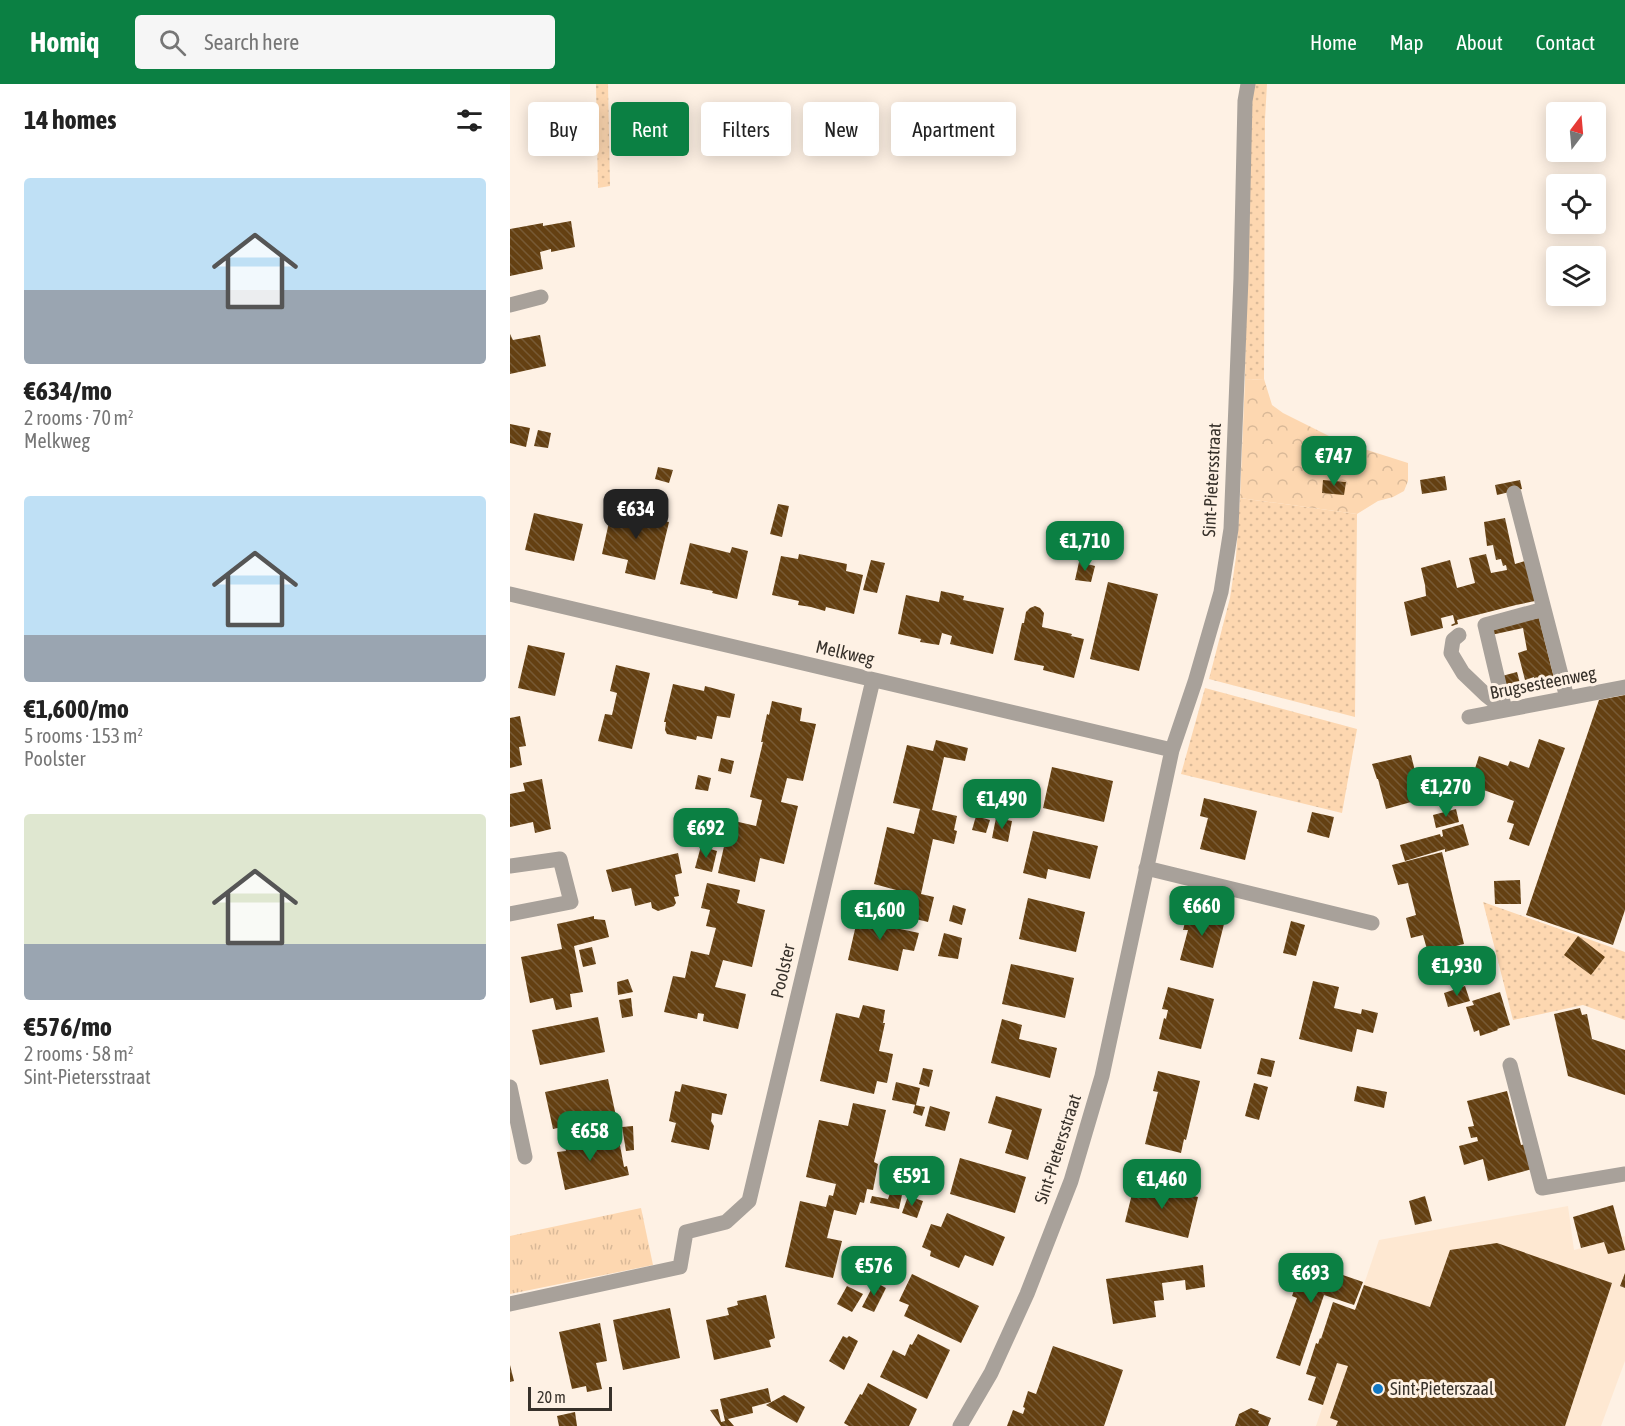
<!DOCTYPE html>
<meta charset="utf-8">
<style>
body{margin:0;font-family:"Asap Condensed",sans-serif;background:#f6f6f6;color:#222;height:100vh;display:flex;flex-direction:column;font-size:22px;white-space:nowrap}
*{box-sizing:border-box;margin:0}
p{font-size:20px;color:#767676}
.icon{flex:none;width:33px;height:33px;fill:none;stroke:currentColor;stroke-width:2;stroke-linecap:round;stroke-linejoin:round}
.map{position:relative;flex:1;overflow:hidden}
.sheet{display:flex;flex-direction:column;background:#fff;width:510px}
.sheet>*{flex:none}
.top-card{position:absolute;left:18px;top:18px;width:570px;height:54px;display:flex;gap:12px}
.needle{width:39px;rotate:16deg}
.fabs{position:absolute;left:1036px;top:18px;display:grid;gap:12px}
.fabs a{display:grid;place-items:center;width:60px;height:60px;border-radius:6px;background:#fff;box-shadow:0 3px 15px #0003;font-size:30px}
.scale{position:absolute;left:18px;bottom:15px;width:84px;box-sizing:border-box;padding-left:6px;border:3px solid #37312a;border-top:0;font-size:16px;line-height:21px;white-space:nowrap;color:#37312a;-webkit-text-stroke:4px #fef1e4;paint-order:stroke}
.price{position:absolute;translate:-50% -51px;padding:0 14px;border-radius:12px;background:#0b8043;color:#fff;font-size:20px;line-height:39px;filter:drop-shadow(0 2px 3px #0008)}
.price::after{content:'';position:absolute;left:50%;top:36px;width:18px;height:14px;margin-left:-9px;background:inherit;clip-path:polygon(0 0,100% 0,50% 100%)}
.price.on{background:#222;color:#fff}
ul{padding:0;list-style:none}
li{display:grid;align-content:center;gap:12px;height:318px;padding:0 24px}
li span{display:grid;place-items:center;height:186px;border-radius:6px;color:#555}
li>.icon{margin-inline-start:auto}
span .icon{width:108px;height:108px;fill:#fffc;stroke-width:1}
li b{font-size:26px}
h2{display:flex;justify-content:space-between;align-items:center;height:72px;padding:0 24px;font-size:26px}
.chip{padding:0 21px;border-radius:6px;background:#fff;box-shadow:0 3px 15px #0003;font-size:21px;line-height:54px}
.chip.on{background:#0b8043;color:#fff}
header{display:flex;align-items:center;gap:36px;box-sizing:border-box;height:84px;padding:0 30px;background:#0b8043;color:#fff}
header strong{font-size:28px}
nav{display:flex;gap:33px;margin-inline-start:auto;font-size:21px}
.search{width:420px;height:54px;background:#f6f6f6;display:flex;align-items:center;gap:15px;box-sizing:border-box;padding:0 21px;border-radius:6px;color:#767676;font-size:22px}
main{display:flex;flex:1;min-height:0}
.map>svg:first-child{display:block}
.built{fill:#fee8d2}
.grass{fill:url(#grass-dots)}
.forest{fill:url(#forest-crowns)}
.park{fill:url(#park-tufts)}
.building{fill:url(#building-back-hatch)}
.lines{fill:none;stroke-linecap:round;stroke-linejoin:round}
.minor{stroke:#a8a19a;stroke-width:15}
.poi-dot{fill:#1177c2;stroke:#fef1e4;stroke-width:2}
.labels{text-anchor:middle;stroke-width:6;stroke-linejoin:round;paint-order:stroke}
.street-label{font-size:18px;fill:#37312a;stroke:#fef1e4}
.poi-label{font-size:18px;fill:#37312a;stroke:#fef1e4;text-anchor:start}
</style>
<header>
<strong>Homiq</strong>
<div class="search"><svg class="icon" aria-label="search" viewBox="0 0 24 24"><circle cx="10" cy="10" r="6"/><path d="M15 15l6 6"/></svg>Search here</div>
<nav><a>Home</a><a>Map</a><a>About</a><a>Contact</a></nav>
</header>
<main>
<section class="sheet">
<h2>14 homes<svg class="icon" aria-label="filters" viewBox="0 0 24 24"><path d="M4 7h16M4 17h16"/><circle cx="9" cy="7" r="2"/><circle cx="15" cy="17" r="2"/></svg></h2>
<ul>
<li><span style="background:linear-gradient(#bfe0f5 60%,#9aa5b1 0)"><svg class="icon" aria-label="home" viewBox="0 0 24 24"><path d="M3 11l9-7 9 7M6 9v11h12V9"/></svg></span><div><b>€634/mo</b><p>2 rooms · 70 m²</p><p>Melkweg</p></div></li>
<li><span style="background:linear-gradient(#bfe0f5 75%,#9aa5b1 0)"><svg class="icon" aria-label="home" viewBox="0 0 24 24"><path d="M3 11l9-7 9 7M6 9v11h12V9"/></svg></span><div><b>€1,600/mo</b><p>5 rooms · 153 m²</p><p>Poolster</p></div></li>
<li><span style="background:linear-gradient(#dfe7d0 70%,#9aa5b1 0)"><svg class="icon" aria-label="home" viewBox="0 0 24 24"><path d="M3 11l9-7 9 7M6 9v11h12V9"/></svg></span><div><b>€576/mo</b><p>2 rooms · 58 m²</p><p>Sint-Pietersstraat</p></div></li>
</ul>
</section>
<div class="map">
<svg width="1115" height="1342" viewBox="0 0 1115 1342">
<defs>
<pattern id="grass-dots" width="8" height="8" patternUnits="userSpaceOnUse" patternTransform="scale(1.5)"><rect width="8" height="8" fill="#fdd7b0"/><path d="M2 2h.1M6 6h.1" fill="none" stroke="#d9b998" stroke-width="1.8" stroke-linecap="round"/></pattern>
<pattern id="forest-crowns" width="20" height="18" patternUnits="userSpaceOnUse" patternTransform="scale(1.5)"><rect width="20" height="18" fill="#fdd7b0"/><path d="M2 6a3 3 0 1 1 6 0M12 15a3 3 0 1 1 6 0" fill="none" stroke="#d9b998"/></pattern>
<pattern id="park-tufts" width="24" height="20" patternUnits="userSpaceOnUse" patternTransform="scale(1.5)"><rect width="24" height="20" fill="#fdd7b0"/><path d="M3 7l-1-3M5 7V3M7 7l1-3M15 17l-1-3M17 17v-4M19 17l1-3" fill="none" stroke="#d9b998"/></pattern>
<pattern id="building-back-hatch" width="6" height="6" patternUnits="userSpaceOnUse" patternTransform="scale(1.5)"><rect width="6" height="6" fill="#644012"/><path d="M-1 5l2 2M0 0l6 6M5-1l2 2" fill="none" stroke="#775a35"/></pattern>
</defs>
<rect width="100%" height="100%" fill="#fef1e4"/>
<path class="built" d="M1058,1122L1064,1166L1115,1152V1277L1091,1342H806L869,1156Z"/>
<path class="grass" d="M86,0H98L100,102L88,104Z
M743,0H757L755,35L754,295L735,296L739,36Z
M730,414L847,430L845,633L699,595L720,514L726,473Z
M695,604L847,645L832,729L671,690Z
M973,818L1115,868V936L1073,921L1003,936Z"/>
<path class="forest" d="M754,295L762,321L773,329L829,357L898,379V397L894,407L883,413L868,417L847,430L730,414L735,296Z"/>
<path class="park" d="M131,1124L143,1181L0,1210V1152Z"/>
<path class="building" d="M61,137L65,163L41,168V165L30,168L33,185L0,192V145L33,139V142Z
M0,250L3,256L30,251L36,282L0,290Z
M0,340L20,344L16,363L0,359Z
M28,346L41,349L38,364L24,362Z
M148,383L163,386L159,399L145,395Z
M935,392L937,406L912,410L910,396Z
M813,396L836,398L834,411L812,409Z
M1010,396L1012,405L987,411L985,401Z
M103,420L137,427L136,433L159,438L145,496L115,489L118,476L92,470Z
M268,420L279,422L272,453L260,450Z
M24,429L73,440L64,477L15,466Z
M995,434L1005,480L1015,477L1025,517L1006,521L947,536L948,540L942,542L941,541L945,539L943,531L931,534L933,544L901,552L894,518L916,512L915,501L911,484L940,476L947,504L965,499L959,474L976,470L981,489L997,486L996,481L993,482L991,475L986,476L983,461L977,462L974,438Z
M180,459L220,469L222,463L238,467L227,515L202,509L203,507L170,500Z
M289,470L337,480L336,487L353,491L344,530L316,523L315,527L301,523L288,521L289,517L262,511L271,472L288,475Z
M361,476L375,479L367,509L353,506Z
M569,478L585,482L581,498L565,496Z
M598,498L648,510L629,587L580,575Z
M431,507L454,512L453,516L494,524L483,570L440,560L442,552L432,549L429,561L410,558L411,555L388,550L396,511L429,518Z
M525,522L530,524L534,529L532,543L562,550L561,552L574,555L564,594L533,586L534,582L504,576L512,539H514L516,528L520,524Z
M1029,534L1046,602L1027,606L1024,593L1015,596L1008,569L1017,566L1013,544L981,551L980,545Z
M18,561L55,569L45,612L8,604Z
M106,581L140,589L122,665L88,657L95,630L102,631L107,609L100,607Z
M1007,588L1012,607L997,612L992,592Z
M163,600L194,607L195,602L225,610L220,634L207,632L202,655L187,652L186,656L157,650L155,646L156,638H154Z
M1115,611V826L1103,861L1016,831L1089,616Z
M262,617L292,624L290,637L306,640L293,697L277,694L271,718L288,722L274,780L250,774L245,798L208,789L220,736L246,742L252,716L240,713L253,658H251L257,630L259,631Z
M10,632L16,662L9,663L12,681L0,684V634Z
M1029,655L1055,664L1019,762L999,755L1004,740L997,738L1004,717L957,700L960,693L962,694L969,672L998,682L1000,677L1019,684Z
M426,656L458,664L455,677L434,673L422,726L447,732L444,746L447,747L444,760L423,755L411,810L424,813L418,838L385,830L390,807L364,800L377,743L404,750L407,737L410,725L383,719L397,661L423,667Z
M901,671L912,715L876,725L868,695H867L862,680Z
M211,674L224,677L221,690L208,687Z
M542,683L603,697L594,738L533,724Z
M188,691L201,694L198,707L185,705Z
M32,695L41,745L25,749L23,738L0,743V710L15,707L13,699Z
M694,714L747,727L735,776L690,765L698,734L690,732Z
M946,725L949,738L926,744L923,731Z
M802,728L824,733L819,754L797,748Z
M466,732L480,736L476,749L462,746Z
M486,734L502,737L498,758L482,754Z
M953,740L959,761L935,768V765L895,777L890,761L930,750L931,753L933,752L932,746Z
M523,747L588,762L580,795L538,785L536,795L513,789Z
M191,762L207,767L202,788L185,784Z
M932,768L954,860L918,869L913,851L901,854L896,834L906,831L898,799L888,801L882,781Z
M168,769L172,789L165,791L169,812L164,813L166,819L164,822L148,827L142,824L141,818L125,822L121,804L102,808L96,786Z
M1010,796L1011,820H985L984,797Z
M197,799L230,806L227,819L255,826L242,883L213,876L205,903L236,910L228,945L193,937L194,930L188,929L187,935L154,928L163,892L175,894L181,867L199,871L206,844L196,842L200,826L191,824Z
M518,814L575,828L566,868L509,855Z
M443,821L456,825L452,841L439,837Z
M350,823L379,830L376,842L409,849L404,867L393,865L388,887L338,876Z
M679,823L716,832L703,884L670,876L678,846H673Z
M84,832V835L95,836L99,853L64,862L73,908L60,910L62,923L46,926L43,914L20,919L11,873L52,865L47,840Z
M781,837L795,841L786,872L773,869Z
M434,849L452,854L448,875L428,872Z
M1068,852L1095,873L1081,891L1054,871Z
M82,863L86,880L73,883L69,866Z
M501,880L564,894L555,934L492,920Z
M118,895L123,908L108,911L107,898Z
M803,897L829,903L824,924L851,930L852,925L868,929L863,949L847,945L842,968L789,955Z
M955,902L960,917L938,923L934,909Z
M658,903L704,915L691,965L649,955L654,934L656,935L658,926L652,925Z
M990,908L1000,941L987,945L988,946L970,952L969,946L964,948L956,923L964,921L962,917Z
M121,914L123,932L112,934L109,916Z
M353,921L375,926L373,939H375L369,967L383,970L377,999L367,997L364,1010L310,997L326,929L349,934Z
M1070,924L1072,931L1077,930L1082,955L1115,966V1011L1058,992L1044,930Z
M88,933L95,968L30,981L22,946Z
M492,935L512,941L509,955L547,964L540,994L481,979Z
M751,974L765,977L761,993L747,990Z
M413,984L423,986L419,1003L409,1000Z
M648,987L690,997L676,1056L674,1055L671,1069L635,1060L648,1008L643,1007Z
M98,995L106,1032L43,1045L35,1008Z
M386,998L410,1004L406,1021L382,1016Z
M744,999L758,1003L749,1036L735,1032Z
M172,1000L217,1010L212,1031L202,1029L201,1037L204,1042L199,1066L161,1058L166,1039L159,1037L165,1007L170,1008Z
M847,1002L877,1008L874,1024L844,1017Z
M997,1007L1011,1061L1016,1060L1022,1085L978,1097L973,1075L954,1081L949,1062L968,1057L967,1053L961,1054L958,1043L964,1042L957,1017Z
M486,1012L532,1025L518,1076L495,1069L502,1046L478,1039Z
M343,1019L376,1026L364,1078L368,1080L363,1106L357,1105L354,1119L350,1118L346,1131L324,1126L317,1154L332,1157L323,1194L275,1183L290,1117L316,1123L319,1111L323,1112L326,1100L296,1093L309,1036L338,1042Z
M405,1021L415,1023L412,1032L403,1029Z
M420,1022L440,1028L435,1047L415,1042Z
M123,1042L124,1066L116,1067L112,1043Z
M81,1049L84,1061L109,1056L114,1083L117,1082L119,1091L55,1106L47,1068L56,1067L53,1055Z
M450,1074L516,1093L505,1129L440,1110Z
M407,1081L418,1085L413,1102L401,1099Z
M625,1098L688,1113L678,1154L615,1138Z
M380,1109L392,1111L389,1125L360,1119L362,1112L378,1115Z
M398,1112L413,1117L407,1134L392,1129Z
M915,1112L922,1137L905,1141L899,1117Z
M1103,1121L1115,1166L1098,1170L1094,1158L1071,1164L1063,1133Z
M437,1129L495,1153L483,1182L455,1171L449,1184L420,1172L421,1167L412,1163L421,1140L431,1143Z
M987,1159L1102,1199L1055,1342H826L828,1337L820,1334L838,1282L827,1279L813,1321L798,1316L806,1293L796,1290L806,1259L808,1260L810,1254L811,1255L823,1218L845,1226L854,1201L920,1223L940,1166Z
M781,1173L853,1198L844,1221L814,1211L790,1282L766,1274L787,1214L782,1212L786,1201L773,1196Z
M693,1181L695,1203L676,1206L675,1196L652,1199L654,1216L644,1217L646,1233L603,1240L596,1195Z
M1115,1189V1204L1110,1202Z
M402,1190L469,1222L451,1259L394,1232L399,1221L389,1217Z
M365,1198L376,1204L364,1228L352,1223Z
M337,1202L353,1210L342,1228L327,1220Z
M256,1211L265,1254L259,1256L261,1263L204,1276L196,1236L219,1231L217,1224L228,1221L227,1217Z
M160,1224L170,1274L113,1286L103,1236Z
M90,1239L97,1277L86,1279L92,1305L77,1308L76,1302L62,1305L49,1248Z
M408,1250L440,1266L417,1315L370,1293L383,1266L395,1272L400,1260L402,1261Z
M333,1252L337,1254L339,1252L348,1257L334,1286L319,1277Z
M543,1262L613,1286L594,1342H497L503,1326L513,1330L515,1324L513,1323L518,1307L526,1310Z
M0,1281L4,1297L0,1298Z
M358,1299L407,1325L399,1342H339L334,1339L350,1310L352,1311Z
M258,1304L261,1318L242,1323L243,1329L218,1335L224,1342H211L200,1326L208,1325L211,1338L215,1337L210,1315Z
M274,1311L295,1323L287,1339L256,1321Z
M741,1324L749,1327L748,1329L761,1334L758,1342H725L729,1330Z
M65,1328L67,1342H49L47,1332Z"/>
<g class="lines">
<path class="minor" d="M0,221L31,213
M1004,409L1057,614
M0,510L662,666
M949,551L943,556L941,569L953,589L976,611L995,626
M995,626L975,541L1034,525
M959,633L1115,603
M0,782L50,775L61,818L0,830
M636,784L862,839
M1000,981L1032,1104L1115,1090
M0,1003L15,1073
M0,1220L170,1183L176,1148L216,1138L239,1117L363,596
M450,1342L481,1289L517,1210L561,1097L592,992L662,666L685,598L711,508L721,445L731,194L735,17L738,0"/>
</g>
<circle class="poi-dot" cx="868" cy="1305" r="6"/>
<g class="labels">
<g class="street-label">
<text transform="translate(702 396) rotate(-87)" y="6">Sint-Pietersstraat</text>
<text transform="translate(335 569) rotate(13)" y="6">Melkweg</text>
<text transform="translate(1033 599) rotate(-11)" y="6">Brugsesteenweg</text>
<text transform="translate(273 887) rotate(-77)" y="6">Poolster</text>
<text transform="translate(548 1065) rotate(-72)" y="6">Sint-Pietersstraat</text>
</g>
<g class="poi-label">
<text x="880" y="1311">Sint-Pieterszaal</text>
</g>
</g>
</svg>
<div class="fabs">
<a><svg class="needle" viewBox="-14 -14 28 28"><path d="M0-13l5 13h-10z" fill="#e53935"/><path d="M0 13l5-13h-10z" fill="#767676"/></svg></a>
<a><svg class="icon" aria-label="locate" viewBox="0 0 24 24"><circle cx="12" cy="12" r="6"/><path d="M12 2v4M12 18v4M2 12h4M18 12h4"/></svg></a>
<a><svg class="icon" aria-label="layers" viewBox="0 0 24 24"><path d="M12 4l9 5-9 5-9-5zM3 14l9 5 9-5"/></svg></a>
</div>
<div class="scale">20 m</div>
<b class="price" style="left:824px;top:403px">€747</b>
<b class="price on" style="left:126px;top:456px">€634</b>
<b class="price" style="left:575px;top:488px">€1,710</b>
<b class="price" style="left:936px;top:734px">€1,270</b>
<b class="price" style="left:492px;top:746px">€1,490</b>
<b class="price" style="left:196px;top:775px">€692</b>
<b class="price" style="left:692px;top:853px">€660</b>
<b class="price" style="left:370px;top:857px">€1,600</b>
<b class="price" style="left:947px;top:913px">€1,930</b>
<b class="price" style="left:80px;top:1078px">€658</b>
<b class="price" style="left:402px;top:1123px">€591</b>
<b class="price" style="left:652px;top:1126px">€1,460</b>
<b class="price" style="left:364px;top:1213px">€576</b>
<b class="price" style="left:801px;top:1220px">€693</b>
<div class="top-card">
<a class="chip">Buy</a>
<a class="chip on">Rent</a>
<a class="chip">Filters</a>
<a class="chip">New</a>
<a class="chip">Apartment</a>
</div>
</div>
</main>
